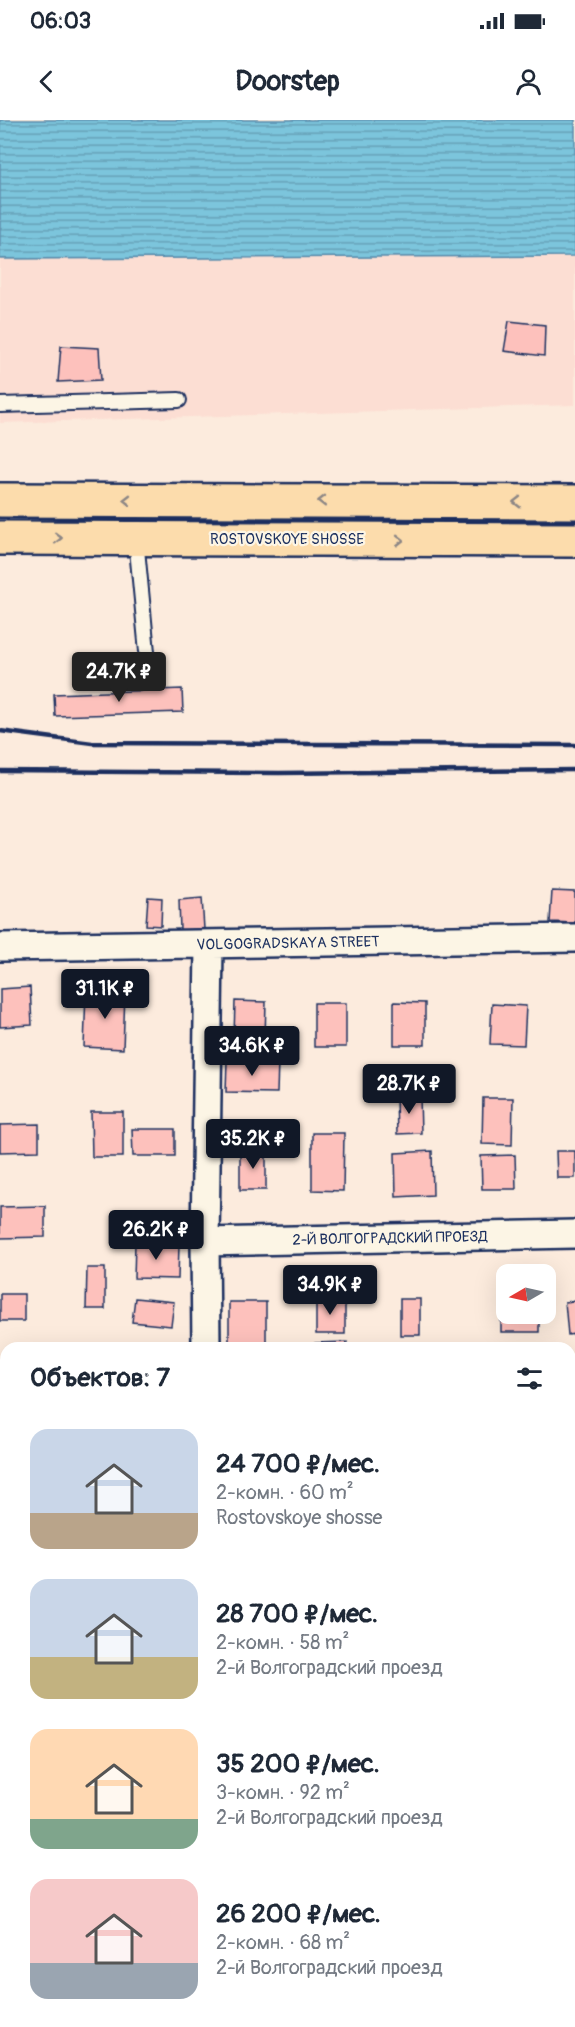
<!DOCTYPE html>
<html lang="ru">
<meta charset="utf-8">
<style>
body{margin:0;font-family:Pangolin,sans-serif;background:#f6f6f7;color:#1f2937;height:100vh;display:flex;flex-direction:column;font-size:22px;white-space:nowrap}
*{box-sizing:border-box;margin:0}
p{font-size:20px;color:#747a83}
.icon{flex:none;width:33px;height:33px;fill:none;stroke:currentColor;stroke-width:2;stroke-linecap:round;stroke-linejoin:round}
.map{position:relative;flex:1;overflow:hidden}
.side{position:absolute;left:0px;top:1222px;width:576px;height:686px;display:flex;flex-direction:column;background:#fff;border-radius:18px 18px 0 0;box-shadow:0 6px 24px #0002}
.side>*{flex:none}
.needle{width:39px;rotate:261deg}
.controls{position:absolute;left:496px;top:1144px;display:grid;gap:12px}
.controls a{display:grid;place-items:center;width:60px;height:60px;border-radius:12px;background:#fff;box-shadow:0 6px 24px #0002;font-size:30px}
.price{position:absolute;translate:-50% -51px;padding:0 14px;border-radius:6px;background:#111827;color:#fff;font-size:20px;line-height:39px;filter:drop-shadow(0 2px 3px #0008)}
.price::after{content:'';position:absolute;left:50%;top:36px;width:18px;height:14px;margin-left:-9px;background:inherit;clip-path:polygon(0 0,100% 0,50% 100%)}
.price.selected{background:#222;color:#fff}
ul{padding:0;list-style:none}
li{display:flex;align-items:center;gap:18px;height:150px;padding:0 30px}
li span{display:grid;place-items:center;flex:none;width:168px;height:120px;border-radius:18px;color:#555}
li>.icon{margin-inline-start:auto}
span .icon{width:72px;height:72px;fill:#fffc;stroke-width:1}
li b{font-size:26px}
h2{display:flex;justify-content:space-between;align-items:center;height:72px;padding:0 30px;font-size:26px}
.status{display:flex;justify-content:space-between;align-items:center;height:42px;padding:0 30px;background:#fff;direction:ltr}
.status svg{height:16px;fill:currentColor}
header{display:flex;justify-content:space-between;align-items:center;height:78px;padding:0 30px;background:#fff;font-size:27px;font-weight:700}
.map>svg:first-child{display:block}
.built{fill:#fcded3}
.water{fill:url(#water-rules);stroke:#5589aa;stroke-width:1.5}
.building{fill:#fdc1bc;stroke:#1b2f5e;stroke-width:1.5}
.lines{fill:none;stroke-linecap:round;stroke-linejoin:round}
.lane-casing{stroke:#1b2f5e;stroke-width:18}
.street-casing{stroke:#1b2f5e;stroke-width:32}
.primary-casing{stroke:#1b2f5e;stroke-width:38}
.lane{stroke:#fcf5e5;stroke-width:14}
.street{stroke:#fcf5e5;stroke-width:27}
.primary{stroke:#fcdcac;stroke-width:33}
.rail{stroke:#1b2f5e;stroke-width:4.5}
.oneway{stroke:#8c8685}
.labels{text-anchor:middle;stroke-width:4.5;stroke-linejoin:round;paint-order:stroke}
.street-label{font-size:15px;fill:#1b2f5e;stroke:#fcf5e5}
</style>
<div class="status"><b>06:03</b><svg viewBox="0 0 49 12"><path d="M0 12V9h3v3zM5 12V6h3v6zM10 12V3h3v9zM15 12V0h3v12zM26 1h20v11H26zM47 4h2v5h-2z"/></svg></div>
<header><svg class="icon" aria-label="back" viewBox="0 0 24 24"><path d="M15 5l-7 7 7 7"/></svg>Doorstep<svg class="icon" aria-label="person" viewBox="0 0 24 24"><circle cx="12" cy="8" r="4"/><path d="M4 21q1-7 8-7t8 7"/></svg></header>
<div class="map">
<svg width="575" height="1907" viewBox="0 0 575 1907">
<defs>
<pattern id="water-rules" width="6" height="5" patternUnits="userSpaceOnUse" patternTransform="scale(1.5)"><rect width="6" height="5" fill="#7cc5dc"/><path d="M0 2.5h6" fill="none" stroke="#65a0b6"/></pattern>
</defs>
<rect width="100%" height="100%" fill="#fcebdd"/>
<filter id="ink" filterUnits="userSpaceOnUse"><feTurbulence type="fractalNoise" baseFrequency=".0167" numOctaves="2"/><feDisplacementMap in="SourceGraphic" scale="12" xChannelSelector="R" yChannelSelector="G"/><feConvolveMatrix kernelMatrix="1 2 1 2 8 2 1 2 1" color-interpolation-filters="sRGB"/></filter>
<g filter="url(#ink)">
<path class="built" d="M0,0H575V285L0,303Z"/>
<path class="water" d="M0,0H575V136L0,139Z"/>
<path class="building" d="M509,201L545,205L544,236L504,231Z
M61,226L99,228L101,260L58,262Z
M182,569L183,592L55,596L54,574Z
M552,771L575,772V803L550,802Z
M148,777L162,778L161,806L146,805Z
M202,778L204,809L180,810L179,780Z
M30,867L32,905L0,907V869Z
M86,872L125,873L123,929L84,927Z
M235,881L266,882L265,918L234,917Z
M394,882L425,883V925H394Z
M314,883H346V927H314Z
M492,884L526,886L524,925L490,924Z
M227,941L278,942L277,973L226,972Z
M420,976L421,1013L397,1014L396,977Z
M483,978H513L512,1025L482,1024Z
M91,992H123V1037H92Z
M39,1004V1031L0,1032V1005Z
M132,1009H175V1036H133Z
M312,1013H344L343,1071L312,1070Z
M240,1030L266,1031V1070H240Z
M432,1031L433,1075L396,1077L395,1033Z
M556,1031H575V1058H557Z
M515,1035L516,1069H482L481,1036Z
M45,1086V1117L0,1118V1087Z
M135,1123L179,1124L178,1159L134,1158Z
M87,1148H105V1189H86Z
M0,1174H24V1201H0Z
M316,1177L345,1178V1214H316Z
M135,1178L174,1182L171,1206L132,1202Z
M501,1178H507V1194H539V1212H501Z
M400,1179H420V1215H400Z
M575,1181V1214L568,1215L565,1182Z
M229,1182H266V1225L229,1224Z
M347,1222V1228H315V1223Z
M0,1252H6V1282H0Z
M570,1273H575V1308H570Z
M0,1323L6,1324V1373H0Z
M570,1330H575V1362H570Z
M0,1471H6V1521L3,1522Z
M570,1474L575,1475V1512H570Z
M570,1561H575V1582H570Z
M0,1586L6,1587V1623L0,1622Z
M570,1599H575V1652H570Z
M0,1675L6,1676V1705H0Z
M0,1734H6V1788H0Z
M570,1765H575V1807H570Z
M0,1844L6,1845V1871H0Z
M21,1902H80V1907H21Z"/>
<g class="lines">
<defs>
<path id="lane" d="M0,285L179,280
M136,419L148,542"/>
<path id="street" d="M0,827L575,818
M205,1122L575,1114
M206,1228L205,1122L209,825
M570,1413H575
M0,1415H6
M570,1705H575
M209,1907V1902"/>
<path id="primary" d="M0,380L575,382
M0,418L575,420"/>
</defs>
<use href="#lane" class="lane-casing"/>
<use href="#street" class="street-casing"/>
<use href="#primary" class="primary-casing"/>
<use href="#lane" class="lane"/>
<use href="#street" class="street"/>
<use href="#primary" class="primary"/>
<path class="rail" d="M0,611L92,623L575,625
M0,651L279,653L575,650"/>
</g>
<defs><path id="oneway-chevron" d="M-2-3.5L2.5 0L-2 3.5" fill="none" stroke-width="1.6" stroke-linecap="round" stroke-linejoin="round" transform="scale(1.5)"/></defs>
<g class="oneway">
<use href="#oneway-chevron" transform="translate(127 380) rotate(-180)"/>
<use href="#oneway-chevron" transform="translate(322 381) rotate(-180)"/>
<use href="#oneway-chevron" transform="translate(517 382) rotate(-180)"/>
<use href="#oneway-chevron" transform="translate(58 418)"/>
<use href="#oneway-chevron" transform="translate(400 420)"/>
</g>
</g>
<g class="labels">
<g class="street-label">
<text x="287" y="424">ROSTOVSKOYE SHOSSE</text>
<text transform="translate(288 823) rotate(-1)" y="5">VOLGOGRADSKAYA STREET</text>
<text transform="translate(390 1118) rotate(-1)" y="5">2-Й ВОЛГОГРАДСКИЙ ПРОЕЗД</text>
</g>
</g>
</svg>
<div class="controls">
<a><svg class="needle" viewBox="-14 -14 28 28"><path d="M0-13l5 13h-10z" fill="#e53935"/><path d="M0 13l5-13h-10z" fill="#747a83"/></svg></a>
</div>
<b class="price selected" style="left:119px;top:583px">24.7K ₽</b>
<b class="price" style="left:105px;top:900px">31.1K ₽</b>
<b class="price" style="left:252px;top:957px">34.6K ₽</b>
<b class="price" style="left:409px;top:995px">28.7K ₽</b>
<b class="price" style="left:253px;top:1050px">35.2K ₽</b>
<b class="price" style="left:156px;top:1141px">26.2K ₽</b>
<b class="price" style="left:330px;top:1196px">34.9K ₽</b>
<section class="side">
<h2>Объектов: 7<svg class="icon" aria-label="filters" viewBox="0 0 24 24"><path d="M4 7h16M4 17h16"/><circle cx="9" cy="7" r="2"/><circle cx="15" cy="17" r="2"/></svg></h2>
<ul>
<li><span style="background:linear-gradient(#c9d6e8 70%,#b9a48a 0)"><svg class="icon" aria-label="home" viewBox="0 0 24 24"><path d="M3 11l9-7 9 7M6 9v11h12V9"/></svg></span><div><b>24 700 ₽/мес.</b><p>2-комн. · 60 m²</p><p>Rostovskoye shosse</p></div></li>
<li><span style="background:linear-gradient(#c9d6e8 65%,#c2b280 0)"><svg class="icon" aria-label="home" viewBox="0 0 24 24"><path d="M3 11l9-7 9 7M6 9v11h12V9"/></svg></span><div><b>28 700 ₽/мес.</b><p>2-комн. · 58 m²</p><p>2-й Волгоградский проезд</p></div></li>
<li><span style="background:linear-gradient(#ffd9b3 75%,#7fa58c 0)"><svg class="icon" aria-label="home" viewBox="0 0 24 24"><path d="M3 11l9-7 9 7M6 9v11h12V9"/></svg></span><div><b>35 200 ₽/мес.</b><p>3-комн. · 92 m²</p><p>2-й Волгоградский проезд</p></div></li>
<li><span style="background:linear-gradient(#f6c9c9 70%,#9aa5b1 0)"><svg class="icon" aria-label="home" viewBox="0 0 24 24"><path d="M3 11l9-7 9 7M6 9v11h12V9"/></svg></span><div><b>26 200 ₽/мес.</b><p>2-комн. · 68 m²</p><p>2-й Волгоградский проезд</p></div></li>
</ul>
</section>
</div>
